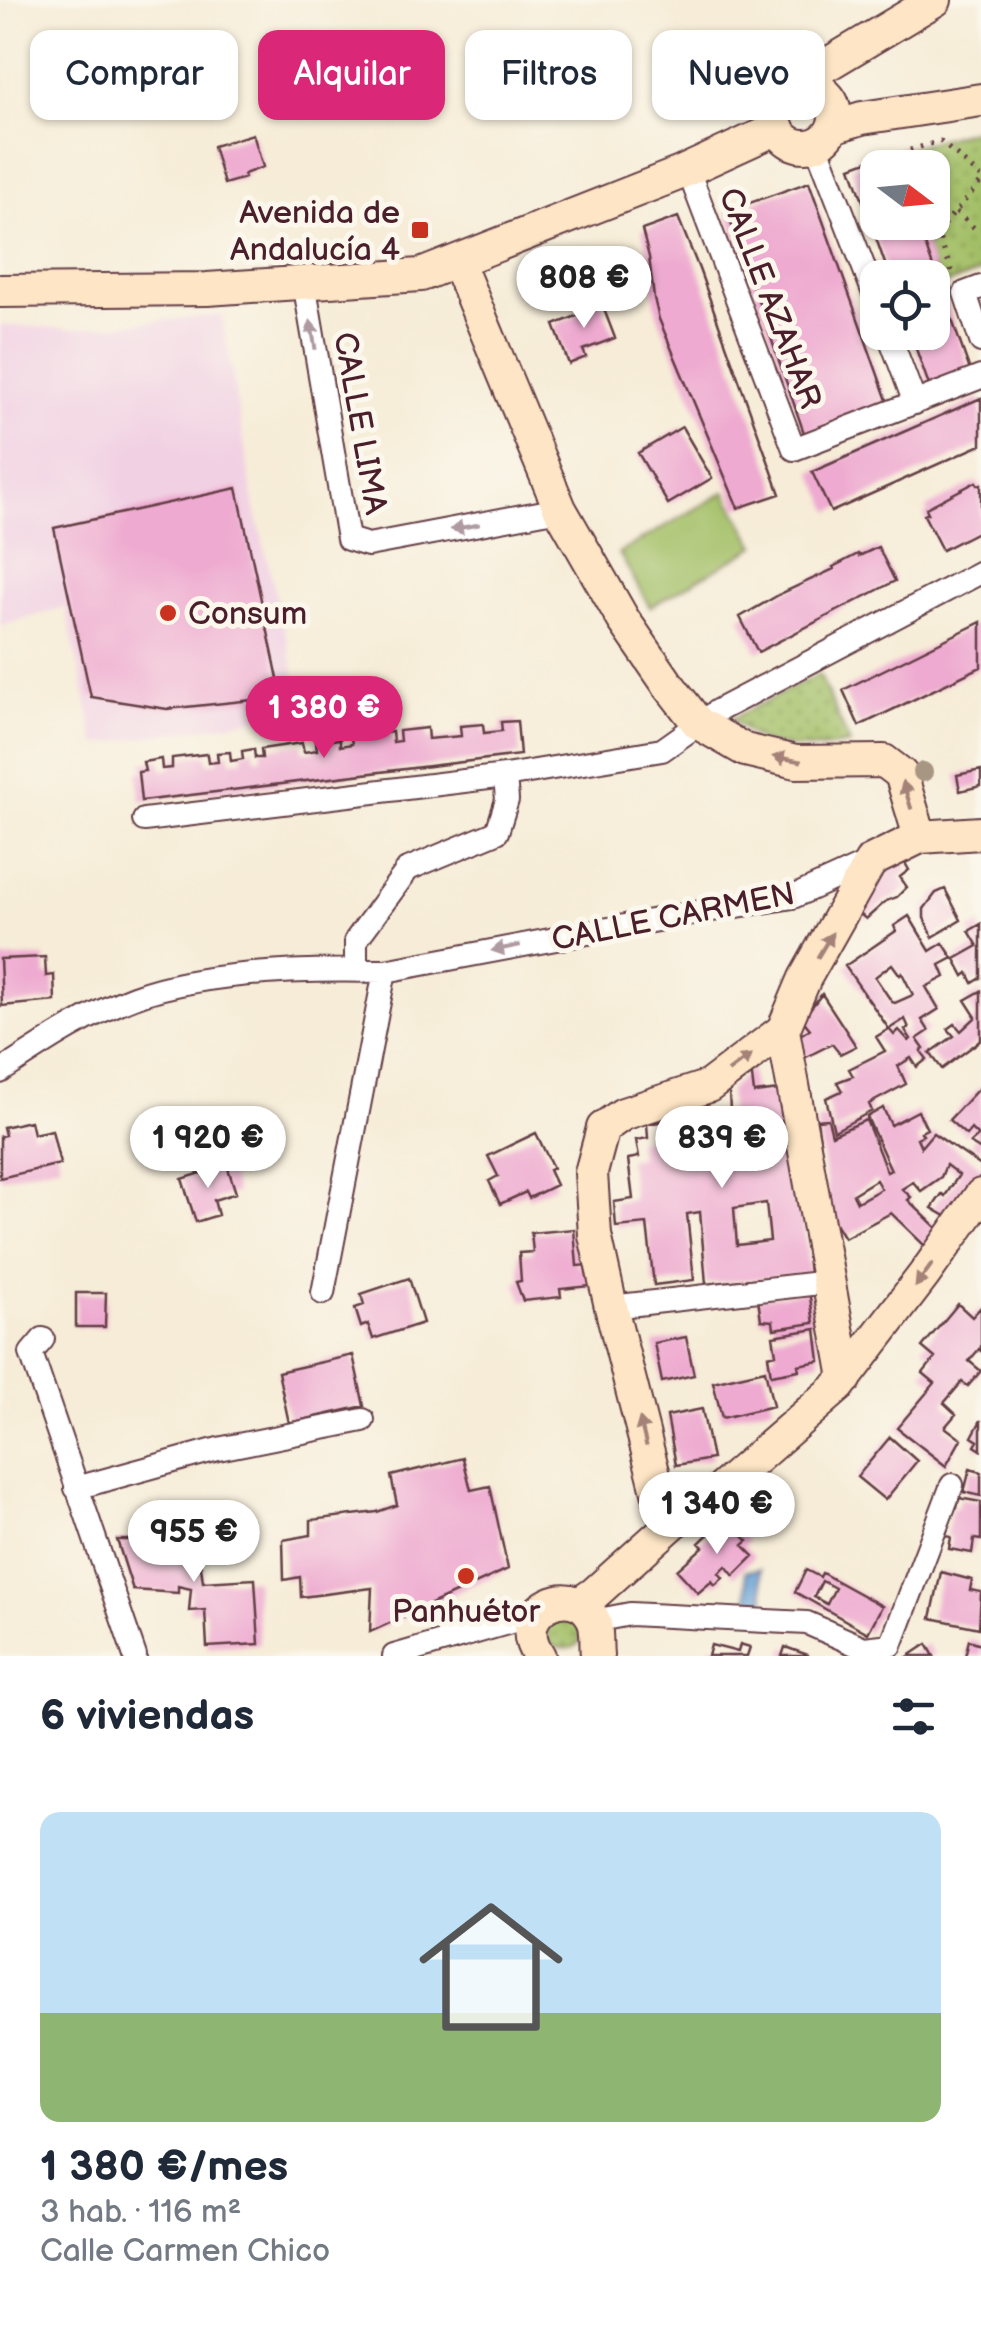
<!DOCTYPE html>
<html lang="es">
<meta charset="utf-8">
<style>
body{margin:0;font-family:"Balsamiq Sans",sans-serif;background:#f2f2f3;color:#1f2937;height:100vh;display:flex;flex-direction:column;font-size:38px;white-space:nowrap}
*{box-sizing:border-box;margin:0}
p{font-size:32px;color:#747a83}
.icon{flex:none;width:55px;height:55px;fill:none;stroke:currentColor;stroke-width:2;stroke-linecap:round;stroke-linejoin:round}
.map{position:relative;height:1656px;overflow:hidden}
.panel{display:flex;flex-direction:column;background:#fff;flex:1}
.panel>*{flex:none}
.top-card{position:absolute;left:30px;top:30px;width:922px;height:90px;display:flex;gap:20px}
.needle{width:65px;rotate:106deg}
.tools{position:absolute;left:860px;top:150px;display:grid;gap:20px}
.tools a{display:grid;place-items:center;width:90px;height:90px;border-radius:20px;background:#fff;box-shadow:0 2px 8px #0004;font-size:50px}
.price{position:absolute;translate:-50% -85px;padding:0 22px;border-radius:35px;background:#fff;color:#222;font-size:32px;line-height:65px;filter:drop-shadow(0 2px 5px #0008)}
.price::after{content:'';position:absolute;left:50%;top:60px;width:30px;height:22px;margin-left:-15px;background:inherit;clip-path:polygon(0 0,100% 0,50% 100%)}
.price.selected{background:#db2777;color:#fff}
ul{padding:0;list-style:none}
li{display:grid;align-content:center;gap:20px;height:530px;padding:0 40px}
li+li{border-top:2px solid #e0e1e3}
li span{display:grid;place-items:center;height:310px;border-radius:20px;color:#555}
li>.icon{margin-inline-start:auto}
span .icon{width:180px;height:180px;fill:#fffc;stroke-width:1}
li b{font-size:42px}
h2{display:flex;justify-content:space-between;align-items:center;height:120px;padding:0 40px;font-size:42px}
.chip{padding:0 35px;border-radius:20px;background:#fff;box-shadow:0 2px 8px #0004;font-size:35px;line-height:90px}
.chip.selected{background:#db2777;color:#fff}
.map>svg:first-child{display:block}
.built{fill:#f1d0e3}
.green{fill:url(#green-dots);stroke:#766f48;stroke-width:2.5}
.pitch{fill:#a3bf66;stroke:#766f48;stroke-width:2.5}
.water{fill:#639ed3;stroke:#565e7f;stroke-width:2.5}
.building{fill:#eeaad0;fill-rule:evenodd}
.lines{fill:none;stroke-linecap:round;stroke-linejoin:round}
.street-casing{stroke:#643e45;stroke-width:26}
.secondary-casing{stroke:#643e45;stroke-width:36}
.path{stroke:#643e45;stroke-width:5;stroke-dasharray:2.5 8;stroke-linecap:butt}
.street{stroke:#fff;stroke-width:22}
.secondary{stroke:#fde5c5;stroke-width:32}
.tree{fill:#a69682}
.oneway{fill:#ae9aa0}
.oneway2{fill:#a48278}
.poi-dot{fill:#c8321e;stroke:#fbf7ec;stroke-width:4}
.labels{text-anchor:middle;stroke-width:10;stroke-linejoin:round;paint-order:stroke}
.poi-label{font-size:32px;fill:#4a1f2b;stroke:#fbf7ec;text-anchor:end}
.street-label{font-size:32px;fill:#4a1f2b;stroke:#fbf7ec}
</style>
<div class="map">
<svg width="981" height="1656" viewBox="0 0 981 1656">
<defs>
<pattern id="green-dots" width="8" height="8" patternUnits="userSpaceOnUse" patternTransform="scale(2.5)"><rect width="8" height="8" fill="#a3bf66"/><path d="M2 2h.1M6 6h.1" fill="none" stroke="#879b54" stroke-width="1.8" stroke-linecap="round"/></pattern>
</defs>
<rect width="100%" height="100%" fill="#fbf7ec"/>
<filter id="ink" filterUnits="userSpaceOnUse"><feTurbulence type="fractalNoise" baseFrequency=".01" numOctaves="2"/><feDisplacementMap in="SourceGraphic" scale="20" xChannelSelector="R" yChannelSelector="G"/><feConvolveMatrix kernelMatrix="1 2 1 2 8 2 1 2 1" color-interpolation-filters="sRGB"/></filter>
<filter id="wash" filterUnits="userSpaceOnUse"><feTurbulence type="fractalNoise" baseFrequency=".0048" numOctaves="4" result="noise"/><feDisplacementMap in="SourceGraphic" scale="40" xChannelSelector="R" yChannelSelector="G"/><feGaussianBlur stdDeviation="2.25" result="paint"/><feColorMatrix in="noise" values="0 0 0 0 0 0 0 0 0 0 0 0 0 0 0 0 0 1.4 0 .05"/><feComposite in="paint" operator="in"/></filter>
<g filter="url(#wash)">
<rect width="100%" height="100%" fill="#f6ecd7"/>
<path class="built" d="M222,315L255,509L304,711L96,745L65,607L0,626V325L74,329Z"/>
<path class="green" d="M981,128V272L940,286L917,223L932,222V168L897,167L891,152Z
M819,674L850,744C825,749 782,751 758,739C749,735 740,725 732,719Z
M554,1615L576,1618C578,1624 581,1629 581,1635C580,1653 558,1650 548,1642L546,1625Z"/>
<path class="pitch" d="M725,492L756,546L650,607L619,553Z"/>
<path class="water" d="M760,1569L765,1600L749,1602L745,1571Z"/>
<g id="blocks">
<path class="building" d="M253,134L263,167L244,174L245,178L224,184L213,146Z
M891,152L897,168H878V222H917L971,373L930,388L910,332H932V278H890L851,167Z
M809,182L888,403L804,433L727,211Z
M678,217L699,269L780,494L738,508L659,319L654,298L649,257L642,230Z
M600,299L615,338L583,350L586,357L569,364L554,325L579,315L577,308Z
M981,398V445L831,512L812,472Z
M682,427L712,478L668,504L638,453Z
M976,482L978,485L981,484V530L942,550L924,515L928,513L926,508Z
M237,488L282,697L167,709L91,697L54,528Z
M878,547L895,581L758,652L740,617L782,593L834,569L833,567L858,554L859,556Z
M981,622V667L859,726L843,690Z
M517,721L520,755L141,801L138,772L145,771L143,762L161,759L162,769L172,768V758L207,754L208,763L218,762L217,753L230,752L231,761L243,759L242,751L254,749L255,758H262L261,749L302,743L304,752L317,750L316,742L340,739V746L352,744L351,738L392,732L393,742L400,741L399,731L427,728L428,739L461,736L460,726L483,724L484,733L502,731L501,722Z
M981,770V786L960,791L957,775Z
M901,856L909,870L900,877L907,887L897,897L886,901L866,919L856,911L878,867Z
M945,889L961,920L933,937L924,918V909L936,893Z
M909,916L930,951L943,943L953,958L940,965L945,977L926,987L939,1009L922,1020L929,1031L917,1039L924,1049L921,1051L927,1059L917,1067L911,1058L898,1066L906,1084L869,1104L872,1111L834,1131L826,1098L842,1091L837,1082L853,1076L849,1069L885,1051L876,1037L889,1029L894,1035L899,1030L909,1041L911,1039L905,1030L909,1028L905,1019L889,1029L845,966L896,931L894,926ZM892,964L900,975L902,973L913,995L895,1003L892,1002L875,977Z
M981,924V978L973,983L968,973L964,976L955,959L978,946L969,931Z
M45,957L46,976L54,975L55,1001L2,1006L0,959Z
M981,991V1040L942,1069L930,1053L954,1036L948,1029L955,1024L961,1031L976,1017L965,1000Z
M822,994L856,1046L840,1054L832,1044L804,1058L797,1042L801,1039L800,1035L810,1029L802,1019Z
M751,1068L754,1093L788,1089L809,1273L706,1284L700,1212L687,1214L694,1280L654,1285L647,1224L616,1227L614,1202L633,1199L628,1159L639,1157L636,1140L648,1138L647,1124L730,1111L729,1091ZM766,1203L770,1241L737,1245L734,1208Z
M981,1086V1150L970,1143L978,1136L971,1129L966,1135L949,1120Z
M883,1108L891,1125L918,1111L927,1129L921,1132L923,1135L917,1138L921,1147L933,1133L981,1166V1180L951,1219L932,1208L942,1194L945,1196L959,1175L946,1165L941,1177L921,1191L913,1182L902,1189L911,1197L908,1200L942,1233L926,1247L891,1213L844,1238L827,1210L830,1209L817,1120L828,1119L832,1135L866,1120L887,1172L891,1170L867,1117ZM876,1180L881,1189L857,1202L853,1194Z
M30,1121L33,1134L52,1130L60,1164L0,1178V1136L5,1135L3,1127Z
M536,1133L553,1168L549,1170L556,1185L529,1198L526,1192L500,1204L489,1181L498,1176L488,1156Z
M227,1165L236,1193L214,1200L218,1215L196,1222L182,1179Z
M574,1229L577,1266L589,1265L591,1286L560,1289L561,1297L523,1301L516,1282L521,1281L519,1253L533,1252L531,1233Z
M409,1278L423,1323L373,1339L368,1324L361,1327L355,1308L364,1305L361,1294Z
M809,1291L814,1323L774,1329L773,1321L761,1320L758,1299Z
M76,1293H106L105,1327H76Z
M958,1304L972,1317L981,1307V1351L979,1349L969,1361L981,1371L968,1386L962,1382L944,1403L956,1414L945,1427L961,1439L946,1466L897,1428L935,1383L923,1373L935,1358L922,1347Z
M816,1329L820,1361L798,1365L799,1370L771,1375L768,1356L776,1354L773,1336Z
M686,1337L694,1375L662,1382L654,1343Z
M353,1355L364,1406L289,1423L278,1372Z
M765,1370L773,1406L722,1418L713,1382Z
M702,1409L712,1459L676,1465L667,1416Z
M981,1420V1450L975,1446L978,1441L972,1437Z
M890,1437L917,1461L885,1500L857,1477Z
M463,1458L471,1490L490,1486L508,1569L370,1632L372,1588L301,1597L300,1577L284,1580L283,1540L311,1535V1520L377,1512L397,1505L391,1476Z
M970,1469L981,1472V1496L964,1492Z
M959,1498L981,1502V1540L974,1539L972,1553L949,1549L951,1537L946,1536L952,1507L957,1508Z
M725,1518L748,1541L743,1545L754,1556L734,1576L726,1566L719,1573L723,1578L715,1585L712,1581L698,1593L677,1570L703,1547L699,1543Z
M196,1528L203,1582L255,1579L259,1644L207,1647L205,1610L189,1611L191,1589L178,1586V1593L133,1590L117,1540H154L153,1536L159,1537L160,1529Z
M806,1570L820,1577L822,1573L882,1606L868,1633L795,1592ZM822,1581L835,1588L827,1604L814,1597Z
M941,1572L972,1580L970,1590L981,1592L979,1628L931,1618Z
M969,1640L981,1644V1656H965Z
M740,1644L750,1647L747,1656H708L711,1645L738,1652Z
M927,1644L934,1656H909Z
M785,1647L808,1655V1656H782Z"/>
</g>
</g>
<g filter="url(#ink)">
<use href="#blocks" fill-opacity="0" stroke="#643e45" stroke-width="2.5"/>
<g class="lines">
<defs>
<path id="street" d="M816,144L878,304
M688,170L794,449L981,377
M304,282L348,539L368,545L560,509
M981,287L965,293L981,341
M888,332L915,403
M144,820L505,776L662,750L717,711L981,572
M356,970V940L408,869L497,832L507,800L505,776
M0,1072C43,1044 86,1015 134,997C205,971 309,969 385,971L694,913L793,897L870,862
M323,1293L385,971
M611,1307L828,1282
M43,1339L31,1353L135,1656
M76,1488L218,1449L363,1420
M594,1621L630,1614L807,1623L864,1648L891,1645L952,1485
M394,1656L535,1615"/>
<path id="secondary" d="M810,86L818,70L935,0
M775 116a30 30 0 1 1 60 0a30 30 0 1 1-60 0Z
M833,127L862,118L981,100
M457,261L560,509L623,619L667,683L698,723L745,750L796,762L884,761L901,774L920,837
M0,291L207,289L421,275L678,174L778,128
M846,1378L783,1030L805,978L871,861L920,837L981,833
M674,1522L662,1507L611,1307L595,1235L591,1173L603,1128L623,1114L709,1086L783,1030
M579,1604L595,1593L674,1522L707,1501L839,1386L924,1275L981,1195
M539,1656C506,1609 580,1576 595,1624C597,1634 596,1646 597,1656"/>
</defs>
<use href="#street" class="street-casing"/>
<use href="#secondary" class="secondary-casing"/>
<path class="path" d="M913,168L907,151L940,141L981,177
M956,212L979,232
M932,220L953,274
M937,233L981,182"/>
<use href="#street" class="street"/>
<use href="#secondary" class="secondary"/>
</g>
<circle class="tree" cx="923" cy="772" r="10"/>
<defs><path id="oneway-solid" d="M-6-.8H1V-3.2L6.5 0L1 3.2V.8H-6Z" transform="scale(2.5)"/></defs>
<g class="oneway">
<use href="#oneway-solid" transform="translate(313 335) rotate(-100)"/>
<use href="#oneway-solid" transform="translate(465 527) rotate(170)"/>
<use href="#oneway-solid" transform="translate(506 948) rotate(169)"/>
</g>
<g class="oneway2">
<use href="#oneway-solid" transform="translate(787 759) rotate(-170)"/>
<use href="#oneway-solid" transform="translate(907 795) rotate(-107)"/>
<use href="#oneway-solid" transform="translate(825 945) rotate(-59)"/>
<use href="#oneway-solid" transform="translate(740 1063) rotate(-37)"/>
<use href="#oneway-solid" transform="translate(924 1275) rotate(126)"/>
<use href="#oneway-solid" transform="translate(643 1432) rotate(-104)"/>
</g>
</g>
<g class="poi-dot">
<rect x="410" y="220" width="20" height="20" rx="5"/>
<circle cx="168" cy="613" r="10"/>
<circle cx="466" cy="1576" r="10"/>
</g>
<g class="labels">
<g class="poi-label">
<text x="400" y="223">Avenida de<tspan x="400" dy="37">Andalucía 4</tspan></text>
<text x="188" y="624" text-anchor="start">Consum</text>
<text x="466" y="1622" text-anchor="middle">Panhuétor</text>
</g>
<g class="street-label">
<text transform="translate(771 298) rotate(69)" y="11">CALLE AZAHAR</text>
<text transform="translate(361 423) rotate(80)" y="11">CALLE LIMA</text>
<text transform="translate(673 916) rotate(-11)" y="11">CALLE CARMEN</text>
</g>
</g>
</svg>
<div class="tools">
<a><svg class="needle" viewBox="-14 -14 28 28"><path d="M0-13l5 13h-10z" fill="#e53935"/><path d="M0 13l5-13h-10z" fill="#747a83"/></svg></a>
<a><svg class="icon" aria-label="locate" viewBox="0 0 24 24"><circle cx="12" cy="12" r="6"/><path d="M12 2v4M12 18v4M2 12h4M18 12h4"/></svg></a>
</div>
<b class="price" style="left:584px;top:331px">808 €</b>
<b class="price selected" style="left:324px;top:761px">1 380 €</b>
<b class="price" style="left:208px;top:1191px">1 920 €</b>
<b class="price" style="left:722px;top:1191px">839 €</b>
<b class="price" style="left:717px;top:1557px">1 340 €</b>
<b class="price" style="left:194px;top:1585px">955 €</b>
<div class="top-card">
<a class="chip">Comprar</a>
<a class="chip selected">Alquilar</a>
<a class="chip">Filtros</a>
<a class="chip">Nuevo</a>
</div>
</div>
<section class="panel">
<h2>6 viviendas<svg class="icon" aria-label="filters" viewBox="0 0 24 24"><path d="M4 7h16M4 17h16"/><circle cx="9" cy="7" r="2"/><circle cx="15" cy="17" r="2"/></svg></h2>
<ul>
<li><span style="background:linear-gradient(#bfe0f5 65%,#8fb573 0)"><svg class="icon" aria-label="home" viewBox="0 0 24 24"><path d="M3 11l9-7 9 7M6 9v11h12V9"/></svg></span><div><b>1 380 €/mes</b><p>3 hab. · 116 m²</p><p>Calle Carmen Chico</p></div></li>
</ul>
</section>
